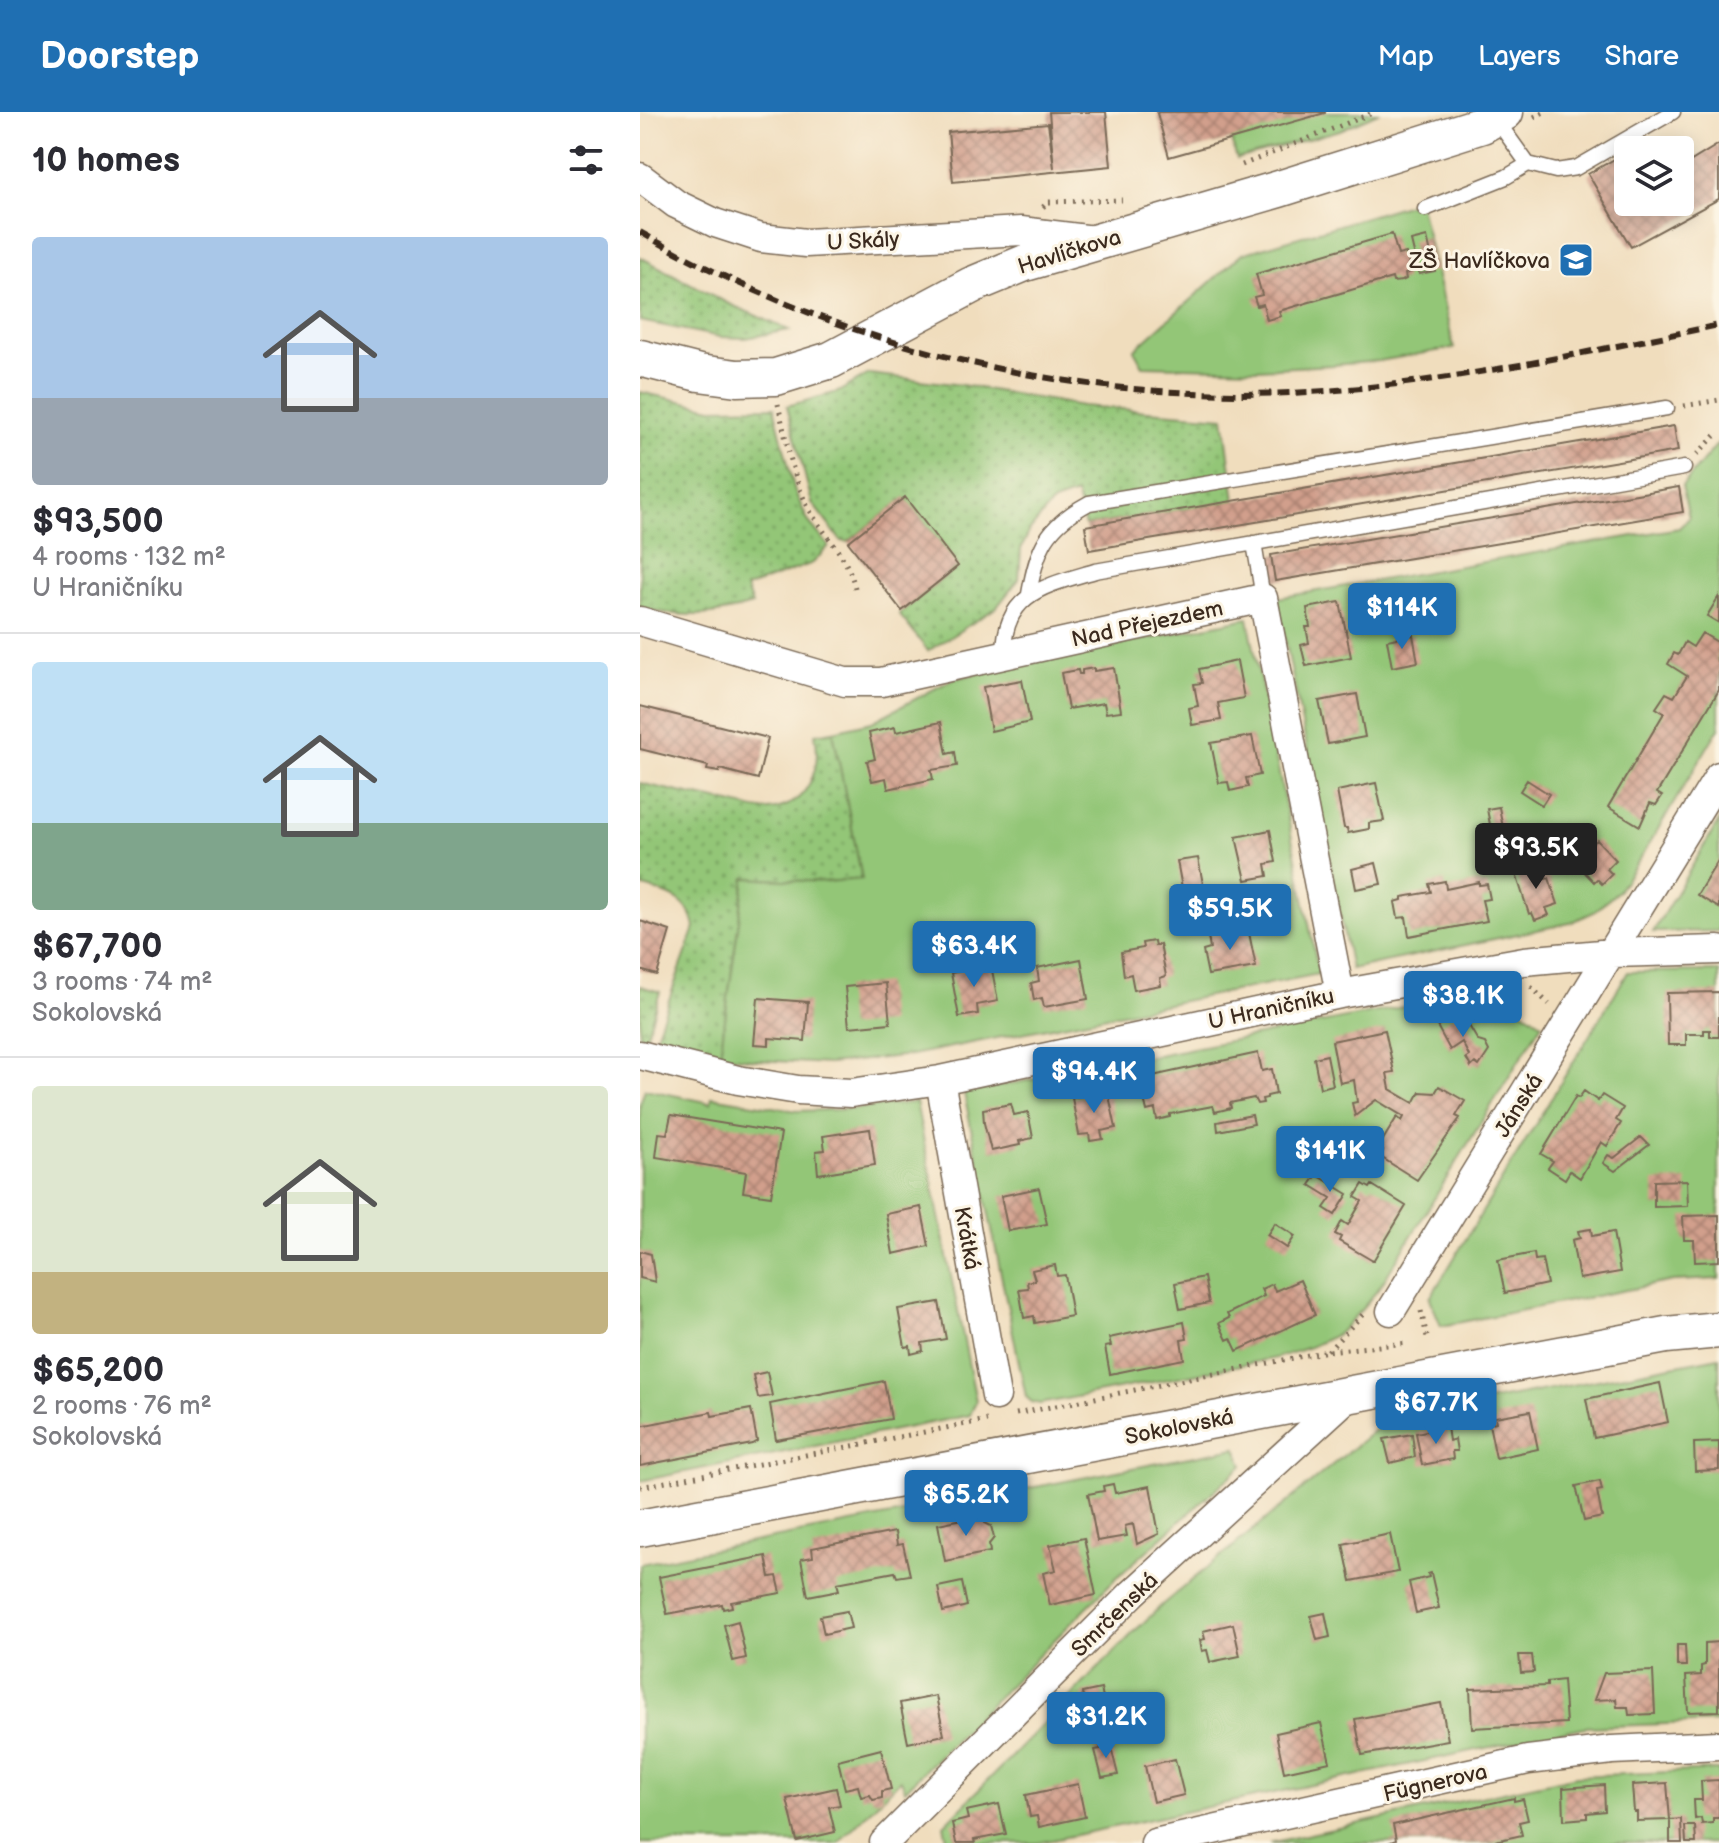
<!DOCTYPE html>
<meta charset="utf-8">
<style>
body{margin:0;font-family:"Balsamiq Sans",sans-serif;background:#f2f2f3;color:#2b2b33;height:100vh;display:flex;flex-direction:column;font-size:30px;white-space:nowrap}
*{box-sizing:border-box;margin:0}
p{font-size:26px;color:#7c7c81}
.icon{flex:none;width:44px;height:44px;fill:none;stroke:currentColor;stroke-width:2;stroke-linecap:round;stroke-linejoin:round}
.map{position:relative;flex:1;overflow:hidden}
.sheet{display:flex;flex-direction:column;background:#fff;width:640px}
.sheet>*{flex:none}
.fabs{position:absolute;left:974px;top:24px;display:grid;gap:16px}
.fabs a{display:grid;place-items:center;width:80px;height:80px;border-radius:8px;background:#fff;box-shadow:0 4px 20px #0003;font-size:40px}
.price{position:absolute;translate:-50% -68px;padding:0 18px;border-radius:8px;background:#1f6fb2;color:#fff;font-size:26px;line-height:52px;filter:drop-shadow(0 2px 4px #0008)}
.price::after{content:'';position:absolute;left:50%;top:48px;width:24px;height:18px;margin-left:-12px;background:inherit;clip-path:polygon(0 0,100% 0,50% 100%)}
.price.selected{background:#222;color:#fff}
ul{padding:0;list-style:none}
li{display:grid;align-content:center;gap:16px;height:424px;padding:0 32px}
li+li{border-top:2px solid #e1e1e2}
li span{display:grid;place-items:center;height:248px;border-radius:8px;color:#555}
li>.icon{margin-inline-start:auto}
span .icon{width:144px;height:144px;fill:#fffc;stroke-width:1}
li b{font-size:34px}
h2{display:flex;justify-content:space-between;align-items:center;height:96px;padding:0 32px;font-size:34px}
header{display:flex;align-items:center;gap:48px;box-sizing:border-box;height:112px;padding:0 40px;background:#1f6fb2;color:#fff}
header strong{font-size:38px}
nav{display:flex;gap:44px;margin-inline-start:auto;font-size:28px}
main{display:flex;flex:1;min-height:0}
.map>svg:first-child{display:block}
.grass{fill:url(#grass-dots);stroke:#67784a;stroke-width:2}
.garden{fill:#93c677;stroke:#67784a;stroke-width:2}
.building{fill:url(#building-cross-hatch)}
.lines{fill:none;stroke-linecap:round;stroke-linejoin:round}
.service-casing{stroke:#7a6956;stroke-width:17}
.minor-casing{stroke:#7a6956;stroke-width:31}
.tertiary-casing{stroke:#7a6956;stroke-width:39}
.path{stroke:#7a6956;stroke-width:5;stroke-dasharray:2 6;stroke-linecap:butt}
.service{stroke:#fff;stroke-width:14}
.minor{stroke:#fff;stroke-width:28}
.tertiary{stroke:#fff;stroke-width:36}
.rail{stroke:#3b2a1e;stroke-width:6;stroke-dasharray:12 6;stroke-linecap:butt}
.labels{text-anchor:middle;stroke-width:6;stroke-linejoin:round;paint-order:stroke}
.street-label{font-size:22px;fill:#3b2a1e;stroke:#fcf5e5}
.poi-label{font-size:22px;fill:#3b2a1e;stroke:#fcf5e5;text-anchor:end}
</style>
<header>
<strong>Doorstep</strong>
<nav><a>Map</a><a>Layers</a><a>Share</a></nav>
</header>
<main>
<section class="sheet">
<h2>10 homes<svg class="icon" aria-label="filters" viewBox="0 0 24 24"><path d="M4 7h16M4 17h16"/><circle cx="9" cy="7" r="2"/><circle cx="15" cy="17" r="2"/></svg></h2>
<ul>
<li><span style="background:linear-gradient(#a9c7e8 65%,#9aa5b1 0)"><svg class="icon" aria-label="home" viewBox="0 0 24 24"><path d="M3 11l9-7 9 7M6 9v11h12V9"/></svg></span><div><b>$93,500</b><p>4 rooms · 132 m²</p><p>U Hraničníku</p></div></li>
<li><span style="background:linear-gradient(#bfe0f5 65%,#7fa58c 0)"><svg class="icon" aria-label="home" viewBox="0 0 24 24"><path d="M3 11l9-7 9 7M6 9v11h12V9"/></svg></span><div><b>$67,700</b><p>3 rooms · 74 m²</p><p>Sokolovská</p></div></li>
<li><span style="background:linear-gradient(#dfe7d0 75%,#c2b280 0)"><svg class="icon" aria-label="home" viewBox="0 0 24 24"><path d="M3 11l9-7 9 7M6 9v11h12V9"/></svg></span><div><b>$65,200</b><p>2 rooms · 76 m²</p><p>Sokolovská</p></div></li>
</ul>
</section>
<div class="map">
<svg width="1079" height="1731" viewBox="0 0 1079 1731">
<defs>
<pattern id="grass-dots" width="8" height="8" patternUnits="userSpaceOnUse" patternTransform="scale(2)"><rect width="8" height="8" fill="#93c677"/><path d="M2 2h.1M6 6h.1" fill="none" stroke="#79a161" stroke-width="1.8" stroke-linecap="round"/></pattern>
<pattern id="building-cross-hatch" width="8" height="8" patternUnits="userSpaceOnUse" patternTransform="scale(2)"><rect width="8" height="8" fill="#d19f8c"/><path d="M0 0l8 8M0 8l8-8" fill="none" stroke="#ab8272"/></pattern>
</defs>
<rect width="100%" height="100%" fill="#fcf5e5"/>
<filter id="ink" filterUnits="userSpaceOnUse"><feTurbulence type="fractalNoise" baseFrequency=".0125" numOctaves="2"/><feDisplacementMap in="SourceGraphic" scale="16" xChannelSelector="R" yChannelSelector="G"/><feConvolveMatrix kernelMatrix="1 2 1 2 8 2 1 2 1" color-interpolation-filters="sRGB"/></filter>
<filter id="wash" filterUnits="userSpaceOnUse"><feTurbulence type="fractalNoise" baseFrequency=".006" numOctaves="4" result="noise"/><feDisplacementMap in="SourceGraphic" scale="32" xChannelSelector="R" yChannelSelector="G"/><feGaussianBlur stdDeviation="1.8" result="paint"/><feColorMatrix in="noise" values="0 0 0 0 0 0 0 0 0 0 0 0 0 0 0 0 0 1.4 0 .05"/><feComposite in="paint" operator="in"/></filter>
<g filter="url(#wash)">
<rect width="100%" height="100%" fill="#f0ddbd"/>
<path class="grass" d="M0,145L87,191L149,218L106,226L80,225L0,209Z
M229,262L322,273L442,294L584,305L595,389L445,414L436,382L413,390L390,418L381,437L379,467L356,496L288,539L259,502L318,454L265,386L208,430L201,429L172,391L147,294L198,280Z
M0,280L72,296L134,295L155,380L168,409L189,434L173,451L106,476L112,493C72,505 41,507 0,495Z
M193,619L222,767L185,770L105,766L80,943L21,932L17,921L55,816C50,786 25,781 0,774V671C29,678 57,684 86,690C100,693 115,699 129,698C169,694 182,656 175,622Z
M0,874L20,880L6,925L0,923Z"/>
<path class="garden" d="M583,0H740L700,18L597,47Z
M779,89L814,236L739,249L693,253L618,257L503,254L494,238L602,142Z
M1079,330V616L1005,739L978,779L954,800L930,811L711,857L637,486L1039,416L1049,406L1042,374Z
M608,506L679,862L271,943L189,952L117,948L80,943L105,766L185,770L222,767L193,619L232,610L313,567Z
M1079,709V819L1013,820Z
M1079,859V1167L1033,1169L801,1214L790,1186L988,860Z
M864,875L880,897L902,911L740,1175L723,1196L698,1222L670,1235L636,1246L400,1292L392,1290L386,1285L324,981Z
M5,977L71,991L72,985L157,999L215,997L276,990L336,1289L330,1303L0,1369V992Z
M1079,1245V1610L945,1615L398,1731H308L304,1713L499,1515L523,1492L747,1308Z
M596,1336L603,1353L473,1469L265,1678L261,1667L198,1731H0V1452Z
M1079,1658V1731H629L937,1664Z"/>
<g id="blocks">
<path class="building" d="M409,0H466L471,54L313,70L308,20L408,11L414,56Z
M519,0H685V1L529,45L517,1Z
M1079,32V87L991,135L948,62L987,40L988,90H1040V56Z
M752,122L758,143L766,141L771,160L765,162L766,167L762,169L753,170L752,166L639,199L641,204L627,208L623,192L617,194L614,185L622,183L616,162Z
M787,125L795,159L779,162L771,129Z
M1034,314L1038,339L449,438L445,414Z
M1039,375L1043,400L635,469L631,443Z
M265,385L318,454L262,499L208,430Z
M1079,484V511L1067,504Z
M700,490L711,545L666,554L661,533L669,531L666,515H670L667,496Z
M1062,521L1079,531L1077,549L1079,550V578L1017,681L1022,684L1016,693L1010,691L1000,714L968,695L1024,601L1016,596L1026,581L1034,585L1047,564L1028,552L1034,541L1038,543L1045,530L1053,535Z
M773,523L778,550L752,555L747,528Z
M597,549L604,586L578,591L581,608L552,613L549,596L558,594L554,572L562,571L559,557Z
M454,556V559L474,556L481,599L466,601L464,591L428,597L421,561L438,558L439,562H442V558Z
M382,568L390,610L351,619L343,575Z
M717,582L725,625L688,632L679,589Z
M0,594L128,626L118,667L80,657L79,660L67,658L68,654L0,637Z
M301,610L307,642L315,640L317,654L291,658L293,667L248,677L246,666L232,669L227,649L235,647L229,621L255,615L256,620Z
M612,624L620,663L606,666L608,675L590,679L588,670L579,671L571,631Z
M887,668L909,682L902,693L880,679Z
M736,671L744,709L729,711V717L708,721L707,716H704L697,679Z
M859,695L864,721L852,723L847,697Z
M630,718L636,750L626,752L628,764L606,768L596,725Z
M941,719L953,731L957,728L976,748L967,757L972,762L962,772L957,767L954,770L923,737Z
M558,746L564,777L543,781L537,749Z
M1079,747V796L1057,783Z
M736,751L741,772L716,777L712,757Z
M899,751L905,767L909,766L918,792L906,796L909,803L895,808L892,801L889,802L875,759Z
M805,769L806,777L839,770V773L847,772L850,787L842,788L847,809L769,824L766,805L758,806L755,790L762,788V785L791,780L789,772Z
M0,809L30,819L17,863L0,858Z
M608,816L616,855L568,863L563,839L570,837L568,824Z
M514,829L515,834L520,832L526,864L520,866L521,873L494,878L491,862L484,864L481,840L503,836L502,831Z
M441,847L448,887L404,895L402,886L394,888L391,871L399,869L397,856Z
M351,853L358,889L337,893L338,902L319,905L311,861Z
M246,871L250,911L209,915L205,875Z
M1079,880V925H1070V918H1064V922H1046V933H1028L1027,881Z
M118,886L168,890L165,929L129,926V933L114,932Z
M821,900L838,929L845,931L849,939L839,954L835,951L831,955L826,946L829,944L822,930L810,938L797,914Z
M745,918L754,960L747,961L750,977L774,991L780,980L795,981L799,974L825,989L816,1004L820,1006L777,1068L739,1044L743,1039L738,1036L757,1005L762,1009L764,1005L736,988L715,1004L712,991L717,990L714,968L700,971L692,929Z
M618,941L622,959L632,957L636,982L627,984V986L622,987L623,991L617,992L614,986L590,991L591,996L575,1000L573,994L530,1002V1005L517,1008L515,997L507,999L503,982L512,980L508,965Z
M687,943L693,973L680,976L674,946Z
M468,979L476,1016L461,1019L463,1027L450,1029L449,1022L439,1023L432,986Z
M944,979L958,989L962,983L983,996L976,1008L981,1011L967,1034L961,1030L940,1066L930,1059L925,1067L908,1056L913,1049L901,1042L936,984L939,986Z
M371,992L374,1003L388,1000L393,1026L379,1029L380,1033L351,1039L344,1011L343,997Z
M31,1003L141,1021L131,1084L103,1080L106,1060L16,1045L19,1021L27,1022Z
M612,1003L614,1012L578,1019L577,1010Z
M230,1017L235,1053L178,1062L176,1039L185,1038L183,1024Z
M1001,1025L1009,1033L975,1059L963,1051L968,1043L974,1046Z
M677,1063L708,1082L695,1103L684,1096L691,1086L670,1073Z
M1047,1068L1048,1094L1014,1095V1069Z
M723,1072L730,1076L732,1073L766,1094L733,1149L699,1129L701,1125L695,1122L702,1109L708,1113L722,1089L715,1085Z
M399,1076L407,1112L368,1119L361,1084Z
M281,1095L289,1134L253,1142L246,1102Z
M1079,1103V1149L1055,1150L1054,1128H1044L1043,1104Z
M635,1111L655,1124L647,1136L627,1123Z
M951,1117L952,1124L973,1120L980,1160L939,1167L932,1128L940,1126L938,1119Z
M0,1139L11,1142L15,1170L0,1166Z
M894,1141L895,1148L902,1147L907,1172L865,1181L858,1148Z
M415,1153L417,1164L425,1163L432,1204L395,1211L394,1204L384,1206L379,1177L388,1176L387,1170L395,1168L392,1158Z
M564,1165L569,1191L540,1197L535,1171Z
M660,1168L675,1203L597,1239L591,1226L587,1228L579,1211L589,1206L587,1202L624,1184L621,1177L632,1172L635,1179Z
M299,1190L306,1227L282,1231L283,1239L271,1242L270,1234L265,1235L258,1197Z
M544,1210L547,1227L541,1228L544,1247L470,1262L465,1235L471,1234L469,1226Z
M127,1260L132,1284L118,1286L113,1263Z
M244,1269L251,1307L136,1328L130,1292Z
M1020,1271L1028,1310L954,1326L946,1287Z
M111,1297L117,1329L112,1332L0,1354V1314L71,1300L72,1304Z
M890,1299L898,1337L856,1346L849,1312L856,1310L855,1305Z
M807,1315L809,1329L815,1327L817,1339H812L813,1347L782,1353L776,1321Z
M772,1322L775,1345L750,1351L744,1327Z
M1079,1330V1358L1055,1359L1054,1331Z
M960,1369L962,1378L957,1379L962,1405L944,1409L936,1374Z
M473,1372L475,1381L510,1374L519,1422L497,1432L493,1412L485,1414L487,1424L457,1429L448,1382L464,1379L463,1374Z
M343,1403L345,1411L351,1414L354,1426L349,1432L350,1440L305,1449L298,1412Z
M255,1420L257,1433L263,1432L270,1463L257,1465L255,1460L197,1471L199,1478L168,1484L161,1447L173,1445L172,1436Z
M750,1422L758,1460L711,1469L703,1432Z
M444,1426L456,1483L410,1493L403,1461L416,1458L410,1433Z
M126,1444L130,1465L137,1464L141,1481L91,1490L92,1495L83,1497L82,1492L27,1502L19,1465Z
M791,1461L799,1496L776,1501L769,1470L789,1465L788,1462Z
M322,1470L327,1494L303,1500L298,1475Z
M207,1499L211,1516L184,1522L180,1504Z
M685,1501L690,1525L677,1528L671,1504Z
M98,1509L106,1546L93,1549L84,1513Z
M593,1512L600,1544L570,1550L567,1538L562,1539L560,1528L565,1527L563,1519Z
M1079,1530V1599L1048,1600L1046,1564L1061,1563V1554L1065,1553V1531Z
M1037,1533H1045L1046,1554H1037Z
M879,1543H892L894,1560L881,1561Z
M1013,1559L1015,1602L989,1603L988,1595H977L976,1587L954,1588L964,1561Z
M923,1568L926,1611L832,1616L830,1577L907,1574V1570Z
M461,1577L467,1604L449,1608L442,1581Z
M296,1584L304,1623L268,1631L260,1591Z
M801,1591L808,1628L722,1643L715,1607Z
M681,1611L690,1650L644,1660L636,1621Z
M469,1627L478,1663L462,1666L455,1638L461,1637L459,1629Z
M241,1637L251,1677L242,1679V1686L233,1688L230,1683L221,1685L218,1674L205,1677L198,1648Z
M535,1647L544,1683L513,1690L505,1654Z
M1079,1668V1706H1073V1711L1062,1712L1061,1706L1055,1707L1054,1688H1062L1061,1669Z
M1027,1671L1030,1708L997,1709V1700H994L992,1673Z
M438,1672L445,1705L399,1715L397,1704L390,1705L386,1683Z
M964,1673L965,1699L947,1701V1706L924,1708L923,1676Z
M196,1676L200,1693L189,1695L195,1720L157,1729L147,1687Z
M874,1686V1689L883,1687L888,1708L879,1710L882,1723L846,1731H748L756,1728L753,1713Z
M359,1692L366,1722L334,1728L335,1731H316L312,1711L328,1707L326,1699Z
M1041,1707L1042,1731H1030V1708Z
M1045,1714H1055L1056,1731H1046Z"/>
</g>
</g>
<g filter="url(#ink)">
<use href="#blocks" fill-opacity="0" stroke="#7a6956" stroke-width="2"/>
<g class="lines">
<defs>
<path id="service" d="M855,6L888,52L916,59L936,56L1033,0
M785,97L866,65L888,52
M614,431L623,486
M389,482C397,436 406,414 449,391L1027,296
M364,541C364,481 405,474 455,459L1044,356"/>
<path id="minor" d="M0,65L36,92L75,111L121,126L166,131L381,119L454,128
M0,509L205,570H241L623,486L700,882
M0,943L98,968L158,978L211,981L300,968L700,882L884,849L972,841L1079,838
M300,968L356,1284
M751,1199L1079,664
M244,1731L493,1481L712,1281
M515,1731L888,1648L972,1638L1079,1633"/>
<path id="tertiary" d="M0,246L59,261L97,266L136,265L191,248L332,173L385,151L639,77L842,13L865,0
M0,1416L1026,1223L1079,1218"/>
</defs>
<use href="#service" class="service-casing"/>
<use href="#minor" class="minor-casing"/>
<use href="#tertiary" class="tertiary-casing"/>
<path class="path" d="M894,5L904,0
M602,53L735,0
M403,95L408,90L482,88
M138,292C146,326 152,364 168,395C184,425 207,441 215,476
M1044,294L1079,288
M1057,342L1079,320
M891,875L909,892
M781,1199L788,1229
M688,1239L726,1199
M376,1302L688,1239L769,1231
M0,1375L347,1308"/>
<use href="#service" class="service"/>
<use href="#minor" class="minor"/>
<use href="#tertiary" class="tertiary"/>
<path class="rail" d="M0,120C196,233 422,290 649,281C794,275 937,242 1079,213"/>
</g>
</g>
<defs>
<symbol id="school-square" viewBox="-11 -11 22 22"><rect x="-9" y="-9" width="18" height="18" rx="4" fill="#1f6fb2" stroke="#fcf5e5"/><path d="M0-5L7-2L0 1L-7-2ZM-4 1L0 2.5L4 1V4Q0 6-4 4Z" fill="#fff"/></symbol>
</defs>
<g fill-rule="evenodd">
<use href="#school-square" x="916" y="128" width="40" height="40"/>
</g>
<g class="labels">
<g class="street-label">
<text transform="translate(223 128) rotate(-3)" y="8">U Skály</text>
<text transform="translate(429 139) rotate(-17)" y="8">Havlíčkova</text>
<text transform="translate(507 511) rotate(-12)" y="8">Nad Přejezdem</text>
<text transform="translate(631 896) rotate(-12)" y="8">U Hraničníku</text>
<text transform="translate(878 993) rotate(-58)" y="8">Jánská</text>
<text transform="translate(328 1126) rotate(80)" y="8">Krátká</text>
<text transform="translate(539 1314) rotate(-11)" y="8">Sokolovská</text>
<text transform="translate(474 1502) rotate(-44)" y="8">Smrčenská</text>
<text transform="translate(795 1670) rotate(-13)" y="8">Fügnerova</text>
</g>
<g class="poi-label">
<text x="910" y="156">ZŠ Havlíčkova</text>
</g>
</g>
</svg>
<div class="fabs">
<a><svg class="icon" aria-label="layers" viewBox="0 0 24 24"><path d="M12 4l9 5-9 5-9-5zM3 14l9 5 9-5"/></svg></a>
</div>
<b class="price" style="left:762px;top:539px">$114K</b>
<b class="price selected" style="left:896px;top:779px">$93.5K</b>
<b class="price" style="left:590px;top:840px">$59.5K</b>
<b class="price" style="left:334px;top:877px">$63.4K</b>
<b class="price" style="left:823px;top:927px">$38.1K</b>
<b class="price" style="left:454px;top:1003px">$94.4K</b>
<b class="price" style="left:690px;top:1082px">$141K</b>
<b class="price" style="left:796px;top:1334px">$67.7K</b>
<b class="price" style="left:326px;top:1426px">$65.2K</b>
<b class="price" style="left:466px;top:1648px">$31.2K</b>
</div>
</main>
